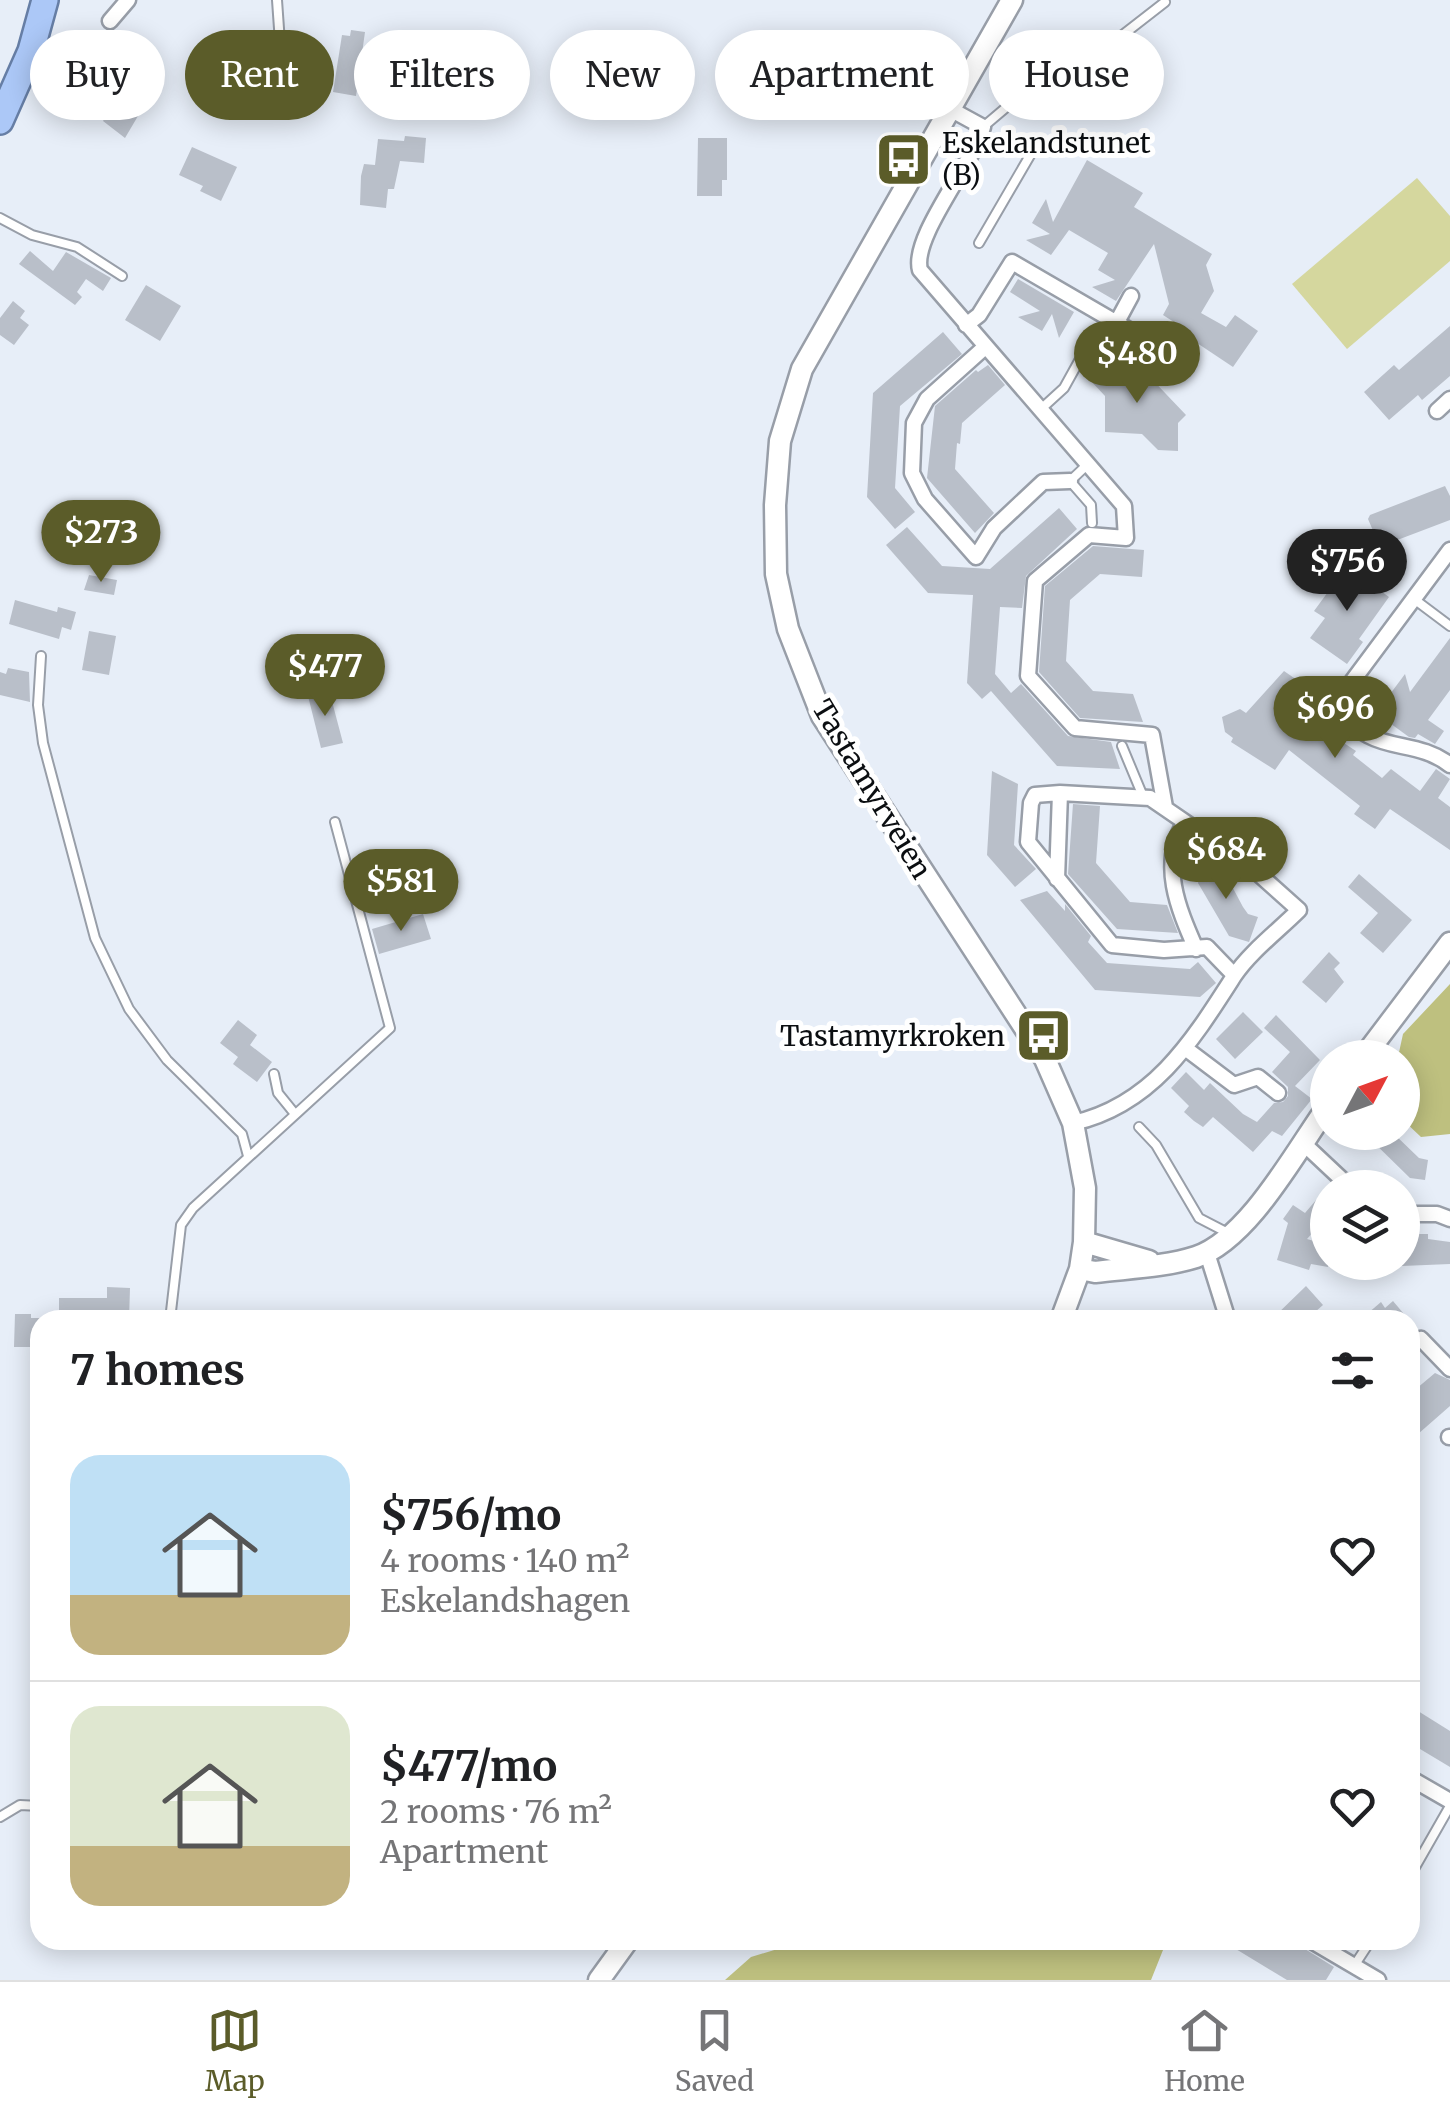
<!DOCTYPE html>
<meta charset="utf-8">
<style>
body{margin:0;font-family:Merriweather,serif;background:#f2f2f2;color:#202124;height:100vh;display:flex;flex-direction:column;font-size:38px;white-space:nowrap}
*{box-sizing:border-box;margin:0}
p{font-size:32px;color:#757577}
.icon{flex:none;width:55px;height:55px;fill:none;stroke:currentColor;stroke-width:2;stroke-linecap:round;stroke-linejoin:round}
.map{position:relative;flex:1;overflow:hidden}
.drawer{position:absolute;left:30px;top:1310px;width:1390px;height:640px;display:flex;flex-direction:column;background:#fff;border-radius:30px;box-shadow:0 5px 25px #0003}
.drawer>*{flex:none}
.hud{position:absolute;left:30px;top:30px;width:1390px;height:90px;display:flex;gap:20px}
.needle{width:65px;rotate:49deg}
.tools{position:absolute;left:1310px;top:1040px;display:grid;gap:20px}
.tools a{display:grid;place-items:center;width:110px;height:110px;border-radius:50%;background:#fff;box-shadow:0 5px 25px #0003;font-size:50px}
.price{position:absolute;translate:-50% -85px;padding:0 22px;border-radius:35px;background:#5b5c29;color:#fff;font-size:32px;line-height:65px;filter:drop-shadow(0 2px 5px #0008)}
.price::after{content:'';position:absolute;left:50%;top:60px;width:30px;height:22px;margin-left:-15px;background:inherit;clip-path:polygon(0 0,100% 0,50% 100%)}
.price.current{background:#222;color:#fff}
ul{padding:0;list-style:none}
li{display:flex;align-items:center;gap:30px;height:250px;padding:0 40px}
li+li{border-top:2px solid #e0e0e0}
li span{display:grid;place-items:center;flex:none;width:280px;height:200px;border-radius:30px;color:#555}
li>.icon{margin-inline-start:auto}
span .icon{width:120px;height:120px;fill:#fffc;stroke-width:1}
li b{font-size:42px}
h2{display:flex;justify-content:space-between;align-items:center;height:120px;padding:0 40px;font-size:42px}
.chip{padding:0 35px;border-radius:45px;background:#fff;box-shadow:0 5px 25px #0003;font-size:35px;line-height:90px}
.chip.current{background:#5b5c29;color:#fff}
.menu{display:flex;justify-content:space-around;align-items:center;height:140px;border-top:2px solid #e0e0e0;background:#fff;font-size:28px;color:#757577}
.menu a{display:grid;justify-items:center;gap:5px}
.menu .current{color:#5b5c29}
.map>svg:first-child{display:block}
.green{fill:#d5d79e}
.forest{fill:#bec07f}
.building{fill:#b9bfc9}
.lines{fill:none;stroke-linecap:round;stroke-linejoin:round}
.service-casing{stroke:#989ea8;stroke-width:12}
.minor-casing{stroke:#989ea8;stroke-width:19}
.secondary-casing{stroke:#989ea8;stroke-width:25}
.trunk-casing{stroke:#667ea5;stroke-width:30}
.service{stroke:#fff;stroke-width:8}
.minor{stroke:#fff;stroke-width:14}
.secondary{stroke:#fff;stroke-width:20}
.trunk{stroke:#acc8f7;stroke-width:25}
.labels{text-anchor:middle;stroke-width:10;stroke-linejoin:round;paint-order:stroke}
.poi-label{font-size:28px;fill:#0b0e11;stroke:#fff;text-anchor:start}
.street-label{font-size:28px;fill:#0b0e11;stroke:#fff}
</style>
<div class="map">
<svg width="1450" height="1980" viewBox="0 0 1450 1980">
<rect width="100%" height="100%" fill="#e7eef8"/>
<path class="green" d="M1417,178L1450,216V261L1347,349L1292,284Z"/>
<path class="forest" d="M1450,984V1134L1421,1137L1403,1120L1402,1058L1398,1057L1403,1034Z
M807,1940H1167L1151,1980H725L751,1957Z"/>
<path class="building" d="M351,30L365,32L356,96L333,92L342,35L350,36Z
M114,102L138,116L125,138L103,121Z
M405,136L426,138L424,163L400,161L394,189H388L386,208L360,205L361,176L364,164L375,165L378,139L404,141Z
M698,138H727V180H722V196H697Z
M192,147L237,167L221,201L200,191L203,186L179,175Z
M1087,160L1143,193L1134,207L1212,254L1206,265L1214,291L1201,313L1226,327L1235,315L1258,331L1233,367L1188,337L1182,347L1156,332L1180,326L1163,315L1169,304L1154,244L1116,301L1092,287L1115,280L1098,270L1108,253L1069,230L1051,255L1026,240L1050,234L1032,223L1046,199L1053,222Z
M30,251L53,271L66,252L111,278L103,291L86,279L77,292L82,297L75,305L19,264Z
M1018,279L1074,312L1059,338L1052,314L1042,331L1018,317L1040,311L1010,292Z
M146,285L181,306L160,341L125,320Z
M13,301L25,311L20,318L29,325L14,345L0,335V318Z
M1450,326V376L1422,400L1418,395L1389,420L1364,392L1394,365L1399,370Z
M943,332L962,354L900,406L895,488L915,512L895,529L867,497L873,393Z
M1089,359H1109L1133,385L1146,373L1186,415L1178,423V451L1158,450L1142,434L1105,432V396L1089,379Z
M988,365L1005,385L962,423L960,444L957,443L955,469L994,513L975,533L927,478L935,406L976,370L978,372Z
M1445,486L1450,496V520L1392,542L1399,560L1377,569L1370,552L1385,545L1380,547L1368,519L1370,515Z
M1059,508L1077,529L1026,576L1022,608L1000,607L995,674L1011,693L1021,684L1068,736L1111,742L1120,769L1057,766L991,691L982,699L967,683L973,595L928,593L886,545L907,527L942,566L990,569Z
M1093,546L1144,550L1142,577L1100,574L1070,600L1066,661L1093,691L1133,694L1143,722L1080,718L1039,672L1045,586Z
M1347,566L1389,597L1359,639L1363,642L1347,664L1310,638L1325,618L1314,611Z
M89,575L117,580L114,595L84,590Z
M15,600L57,612L58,607L76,612L71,630L62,627L59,639L9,624Z
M89,631L116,636L109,675L82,670Z
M1450,638V690L1428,720L1444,731L1435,744L1418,734L1415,738L1409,737L1376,713L1405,674L1410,692Z
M8,668L29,672L30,702L0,695V672L6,674Z
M1284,671L1307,687L1297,704L1321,722L1318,726L1356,751L1353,755L1382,778L1391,769L1420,791L1436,769L1450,779L1438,798L1450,807V850L1390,809L1375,829L1354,814L1360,806L1289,750L1275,770L1231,742L1233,738L1225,732L1222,717L1240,709L1246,713Z
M329,690L343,743L321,748L308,696Z
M992,771L1018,784L1014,845L1036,869L1015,887L987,855Z
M1073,804L1100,806L1096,863L1130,902L1167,905L1178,933L1117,929L1068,874Z
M1203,861L1229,868L1227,877L1243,907L1248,914L1258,917L1249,942L1229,936L1198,883Z
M1359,874L1412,920L1383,953L1360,933L1378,913L1348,887Z
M1047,891L1065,911V904L1091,936L1088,942L1107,963L1190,969L1198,962L1216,983L1200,997L1095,990L1020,900Z
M423,914L431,939L379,954L372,929Z
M1329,952L1340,963L1334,969L1344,982L1326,1003L1302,982Z
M1243,1012L1263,1032L1235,1059L1216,1039Z
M1276,1015L1320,1060L1295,1086L1312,1099L1282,1136L1272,1131L1253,1152L1213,1117L1203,1127L1194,1121L1184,1112L1189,1106L1171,1088L1186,1072L1204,1090L1210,1083L1243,1114L1257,1122L1274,1103L1283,1102L1288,1096V1087L1272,1072L1290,1052L1264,1028Z
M238,1020L257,1035L250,1045L272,1062L257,1082L233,1064L238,1057L220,1043Z
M1363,1132H1392L1419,1158L1428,1160L1425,1180L1410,1178Z
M1328,1186V1215L1307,1239L1328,1245V1267L1311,1264L1309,1270L1277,1260L1288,1223L1283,1219L1293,1205L1305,1213Z
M1411,1234H1428V1239L1450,1242V1264L1402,1266V1240H1411Z
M1306,1286L1323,1305L1306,1320H1271Z
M107,1287L130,1288L129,1320L59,1319V1298H107Z
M1393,1301L1409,1320H1360L1381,1302L1385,1308Z
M15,1314H31V1318H40V1347H14Z
M1435,1373L1450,1380V1406L1410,1441V1394Z
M1410,1706L1450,1731V1767L1410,1743Z
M1221,1940H1300L1305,1949L1334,1967L1326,1980H1287Z"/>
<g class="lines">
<defs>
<path id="service" d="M277,0L281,57L306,81
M983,127L1009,105L1036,68L1093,58L1165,2
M0,218L32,235L77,247L122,276
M979,243L1039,140
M1041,409L1064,388L1095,332
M1088,464L1070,481L1091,505L1092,523
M1414,599L1450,626
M41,656L38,705L43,743L95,938L129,1009L167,1060L242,1134L248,1156
M1122,746L1142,794
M274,1074L278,1093L295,1114
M1139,1127L1156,1145L1199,1218L1228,1233
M170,1320L181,1225L193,1208L390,1028L335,822
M0,1817L20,1805L40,1806
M1410,1876L1450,1806
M1354,1966L1371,1940"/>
<path id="minor" d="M110,21L128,0
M950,109L983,127C973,164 911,237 920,270L1124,506L1126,538L1089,535L1035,581L1028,676L1075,728L1152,735L1165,807
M1117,322L1131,296
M966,325L979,315L1012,262L1129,330
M985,347L927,399L914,423L912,473L925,499L976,557L994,528L1043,482L1070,481
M1437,411L1450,399
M1450,550L1345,691L1341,705C1367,758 1412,735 1450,765
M1185,822C1159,864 1178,908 1196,949
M1057,879L1060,793
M1185,1048L1234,1085L1258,1077L1278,1093
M1073,1123C1153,1105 1193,1040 1234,976C1250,952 1279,930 1299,910L1252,868L1150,798L1060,793L1035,795L1031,803L1028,842L1112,945L1164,950L1207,947L1234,975
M1302,1142L1351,1188
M1402,1214H1437L1450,1219
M1207,1253L1228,1320
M1410,1345L1421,1339L1450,1369
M1449,1437H1450
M1410,1778L1450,1801
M1310,1940L1378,1980"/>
<path id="secondary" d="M1012,0L802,369L780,441L775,505L776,574L788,629L822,716L1045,1059L1073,1123L1085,1188L1084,1242L1080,1269L1061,1320
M1363,1058L1450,943
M1084,1242L1149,1261
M1080,1269L1095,1272C1127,1268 1165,1267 1196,1257C1249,1239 1295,1152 1328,1106
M599,1980L628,1940"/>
<path id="trunk" d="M0,121L31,51L45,0"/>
</defs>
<use href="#service" class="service-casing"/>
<use href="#minor" class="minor-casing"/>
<use href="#secondary" class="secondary-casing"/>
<use href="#trunk" class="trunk-casing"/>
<use href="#service" class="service"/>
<use href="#minor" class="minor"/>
<use href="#secondary" class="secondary"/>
<use href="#trunk" class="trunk"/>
</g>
<defs>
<symbol id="bus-square" viewBox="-11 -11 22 22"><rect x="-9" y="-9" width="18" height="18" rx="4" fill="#5b5c29" stroke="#fff"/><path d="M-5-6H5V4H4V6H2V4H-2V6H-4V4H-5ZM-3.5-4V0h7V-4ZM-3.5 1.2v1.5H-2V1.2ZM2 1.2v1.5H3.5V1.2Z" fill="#fff"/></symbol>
</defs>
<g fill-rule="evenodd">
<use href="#bus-square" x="872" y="128" width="63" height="63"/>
<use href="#bus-square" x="1012" y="1004" width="63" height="63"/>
</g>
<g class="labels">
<g class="poi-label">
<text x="942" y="153">Eskelandstunet<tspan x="942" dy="32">(B)</tspan></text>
<text x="1005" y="1046" text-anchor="end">Tastamyrkroken</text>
</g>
<g class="street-label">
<text transform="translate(872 789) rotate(59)" y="10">Tastamyrveien</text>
</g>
</g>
</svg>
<div class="tools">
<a><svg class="needle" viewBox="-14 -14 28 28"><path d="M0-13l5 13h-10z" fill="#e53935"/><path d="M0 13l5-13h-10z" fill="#757577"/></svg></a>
<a><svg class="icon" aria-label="layers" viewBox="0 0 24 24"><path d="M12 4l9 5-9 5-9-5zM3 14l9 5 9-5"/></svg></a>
</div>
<b class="price" style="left:1137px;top:406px">$480</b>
<b class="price" style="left:101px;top:585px">$273</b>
<b class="price current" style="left:1347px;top:614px">$756</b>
<b class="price" style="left:325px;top:719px">$477</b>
<b class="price" style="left:1335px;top:761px">$696</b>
<b class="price" style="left:1226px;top:902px">$684</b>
<b class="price" style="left:401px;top:934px">$581</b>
<div class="hud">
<a class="chip">Buy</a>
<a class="chip current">Rent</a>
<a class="chip">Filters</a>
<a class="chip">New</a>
<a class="chip">Apartment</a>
<a class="chip">House</a>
</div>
<section class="drawer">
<h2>7 homes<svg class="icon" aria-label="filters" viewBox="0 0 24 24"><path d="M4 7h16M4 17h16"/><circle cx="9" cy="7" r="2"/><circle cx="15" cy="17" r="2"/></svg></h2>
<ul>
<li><span style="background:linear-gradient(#bfe0f5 70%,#c2b280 0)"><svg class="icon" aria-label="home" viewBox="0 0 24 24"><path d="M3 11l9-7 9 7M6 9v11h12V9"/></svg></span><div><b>$756/mo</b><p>4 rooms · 140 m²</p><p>Eskelandshagen</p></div><svg class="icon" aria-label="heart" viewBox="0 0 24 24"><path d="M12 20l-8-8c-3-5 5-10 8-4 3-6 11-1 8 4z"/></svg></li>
<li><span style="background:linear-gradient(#dfe7d0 70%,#c2b280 0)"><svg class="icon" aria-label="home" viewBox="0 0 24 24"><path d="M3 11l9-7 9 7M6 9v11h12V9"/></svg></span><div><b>$477/mo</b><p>2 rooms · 76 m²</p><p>Apartment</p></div><svg class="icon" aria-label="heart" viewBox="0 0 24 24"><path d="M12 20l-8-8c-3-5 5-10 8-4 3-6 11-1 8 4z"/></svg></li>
</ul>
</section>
</div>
<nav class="menu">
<a class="current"><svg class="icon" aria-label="map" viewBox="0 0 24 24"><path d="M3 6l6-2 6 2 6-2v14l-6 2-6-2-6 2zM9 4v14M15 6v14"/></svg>Map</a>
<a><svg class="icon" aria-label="saved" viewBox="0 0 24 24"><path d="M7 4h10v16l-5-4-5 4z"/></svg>Saved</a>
<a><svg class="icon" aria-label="home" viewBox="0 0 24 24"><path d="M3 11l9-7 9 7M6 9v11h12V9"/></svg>Home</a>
</nav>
